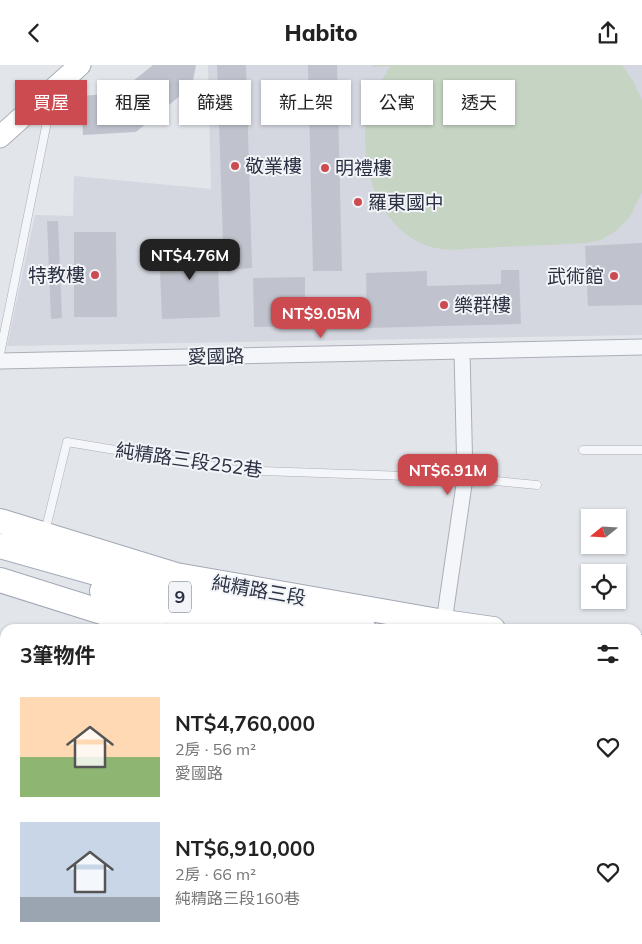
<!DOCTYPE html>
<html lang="zh-TW">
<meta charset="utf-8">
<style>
body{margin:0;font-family:Mulish,"Noto Sans TC",sans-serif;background:#f2f2f2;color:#222;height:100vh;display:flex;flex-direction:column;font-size:19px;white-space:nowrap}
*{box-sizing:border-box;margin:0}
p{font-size:16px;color:#767676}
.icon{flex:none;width:28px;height:28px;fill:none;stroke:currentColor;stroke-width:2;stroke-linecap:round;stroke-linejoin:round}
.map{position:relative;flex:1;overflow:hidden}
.drawer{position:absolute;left:0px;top:559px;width:642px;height:321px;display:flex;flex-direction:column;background:#fff;border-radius:15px 15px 0 0;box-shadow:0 1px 4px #0004}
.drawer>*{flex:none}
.hud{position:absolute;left:15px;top:15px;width:612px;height:45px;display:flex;gap:10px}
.needle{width:32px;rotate:252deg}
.buttons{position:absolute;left:581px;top:444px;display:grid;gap:10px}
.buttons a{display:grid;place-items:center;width:45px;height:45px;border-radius:0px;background:#fff;box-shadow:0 1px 4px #0004;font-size:25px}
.price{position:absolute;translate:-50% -42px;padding:0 11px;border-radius:10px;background:#cc4b51;color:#fff;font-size:16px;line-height:32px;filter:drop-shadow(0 1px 2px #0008)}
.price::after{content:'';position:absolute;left:50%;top:30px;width:15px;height:11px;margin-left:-8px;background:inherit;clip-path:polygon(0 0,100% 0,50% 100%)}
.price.selected{background:#222;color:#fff}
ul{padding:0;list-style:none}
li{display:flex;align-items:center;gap:15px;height:125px;padding:0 20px}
li span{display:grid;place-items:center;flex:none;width:140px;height:100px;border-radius:0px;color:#555}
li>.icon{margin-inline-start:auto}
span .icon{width:60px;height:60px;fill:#fffc;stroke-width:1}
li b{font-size:21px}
h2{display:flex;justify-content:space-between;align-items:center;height:60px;padding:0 20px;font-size:21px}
.chip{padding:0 18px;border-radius:0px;background:#fff;box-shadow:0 1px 4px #0004;font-size:18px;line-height:45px}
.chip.selected{background:#cc4b51;color:#fff}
header{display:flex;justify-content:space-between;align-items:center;height:65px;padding:0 20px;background:#fff;font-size:22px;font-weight:800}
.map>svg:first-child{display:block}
.built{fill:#d4d7df}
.green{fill:#c6d4c4}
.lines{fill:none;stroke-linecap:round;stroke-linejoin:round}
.canal{stroke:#9eafc9;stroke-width:16}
.building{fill:#c0c3cd}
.lane-casing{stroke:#abafb8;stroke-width:9}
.street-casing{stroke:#abafb8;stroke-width:17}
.secondary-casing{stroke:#abafb8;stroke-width:23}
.primary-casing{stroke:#a2a8b6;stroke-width:26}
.lane{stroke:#f5f6f9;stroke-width:8}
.street{stroke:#f5f6f9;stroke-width:15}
.secondary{stroke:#fff;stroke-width:21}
.primary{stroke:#fff;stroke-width:24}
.poi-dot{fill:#cc4b51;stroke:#f2f4f8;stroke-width:2}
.labels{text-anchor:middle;stroke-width:4;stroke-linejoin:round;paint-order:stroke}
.shield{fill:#f2f4f8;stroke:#676c79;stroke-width:1}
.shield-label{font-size:18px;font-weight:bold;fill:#2b3142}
.poi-label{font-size:19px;fill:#2b3142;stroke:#f2f4f8;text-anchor:start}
.street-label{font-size:19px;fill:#2b3142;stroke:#f2f4f8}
</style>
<header><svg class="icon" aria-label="back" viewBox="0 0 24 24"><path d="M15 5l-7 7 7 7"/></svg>Habito<svg class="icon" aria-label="share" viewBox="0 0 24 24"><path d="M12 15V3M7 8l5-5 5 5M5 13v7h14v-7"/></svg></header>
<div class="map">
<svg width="642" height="879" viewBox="0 0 642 879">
<rect width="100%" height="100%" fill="#e2e5ea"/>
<path class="built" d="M208,0H642V270L7,281L35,150L73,151L74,111L211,124Z"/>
<path class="green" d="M372,0H622L633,16L642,35V127L630,152L616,166L601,175L586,178C552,180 517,181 483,183C470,183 454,186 441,184C395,177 371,133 366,91C365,78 364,65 367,53C371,34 381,17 390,1L372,2Z"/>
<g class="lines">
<path class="canal" d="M0,637L5,639
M136,875V879
M190,875L192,879"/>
</g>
<path class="building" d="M153,0H196L192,21L136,67L83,70L81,31L118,28Z
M217,0H246L252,203L224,205Z
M308,0H337L342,206H313Z
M47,156H58L62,253L51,254Z
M74,167H116L117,252H74Z
M217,178L220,252L162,254L159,180Z
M642,178V240L588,241L585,181Z
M501,205H519L521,259L367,263L366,208L427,206V221L501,219Z
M305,212V261L254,262L253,213Z"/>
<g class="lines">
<defs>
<path id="lane" d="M0,289L52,32
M583,385H642
M45,467L67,377L236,405L465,413L537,420
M298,875L299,879"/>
<path id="street" d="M0,296L642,282
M448,564L444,557L465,413L462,286
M0,666H5
M0,733L5,741
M638,854L642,857
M58,875L60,879
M441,875L444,879
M516,879L522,875"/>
<path id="secondary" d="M0,72L80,0"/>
<path id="primary" d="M0,456L176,510L444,557L493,564
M0,481L188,534L364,564
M0,515L156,564
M102,526L186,552L260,564
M638,582H642
M638,602L642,603
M638,641H642"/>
</defs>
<use href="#lane" class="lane-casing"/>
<use href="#street" class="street-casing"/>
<use href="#secondary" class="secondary-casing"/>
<use href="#primary" class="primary-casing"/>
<use href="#lane" class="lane"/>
<use href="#street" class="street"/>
<use href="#secondary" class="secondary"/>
<use href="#primary" class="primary"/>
</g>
<g class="poi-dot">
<circle cx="235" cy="101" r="5"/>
<circle cx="325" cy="103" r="5"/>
<circle cx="358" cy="137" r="5"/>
<circle cx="95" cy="210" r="5"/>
<circle cx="614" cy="211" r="5"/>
<circle cx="444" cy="240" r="5"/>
</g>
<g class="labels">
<rect class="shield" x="169" y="516.5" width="22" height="31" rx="4"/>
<g class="shield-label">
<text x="180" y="538">9</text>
</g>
<g class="poi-label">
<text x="245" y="108">敬業樓</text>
<text x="335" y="110">明禮樓</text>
<text x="368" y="144">羅東國中</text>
<text x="85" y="217" text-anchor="end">特教樓</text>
<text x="604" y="218" text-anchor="end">武術館</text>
<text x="454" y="247">樂群樓</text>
</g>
<g class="street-label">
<text transform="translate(216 291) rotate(-1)" y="7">愛國路</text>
<text transform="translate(189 395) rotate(8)" y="7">純精路三段252巷</text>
<text transform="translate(259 525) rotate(10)" y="7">純精路三段</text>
</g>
</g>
</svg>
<div class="buttons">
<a><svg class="needle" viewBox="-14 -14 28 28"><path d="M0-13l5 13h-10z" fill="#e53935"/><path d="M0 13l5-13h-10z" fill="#767676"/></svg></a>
<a><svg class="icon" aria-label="locate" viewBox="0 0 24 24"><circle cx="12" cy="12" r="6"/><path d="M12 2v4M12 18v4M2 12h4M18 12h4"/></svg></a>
</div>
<b class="price selected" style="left:190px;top:216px">NT$4.76M</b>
<b class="price" style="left:321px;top:274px">NT$9.05M</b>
<b class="price" style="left:448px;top:431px">NT$6.91M</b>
<div class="hud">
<a class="chip selected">買屋</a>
<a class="chip">租屋</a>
<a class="chip">篩選</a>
<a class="chip">新上架</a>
<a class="chip">公寓</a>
<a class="chip">透天</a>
</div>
<section class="drawer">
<h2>3筆物件<svg class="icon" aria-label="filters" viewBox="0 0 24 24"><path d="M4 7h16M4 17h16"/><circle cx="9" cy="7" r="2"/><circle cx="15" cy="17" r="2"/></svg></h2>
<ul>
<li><span style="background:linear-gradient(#ffd9b3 60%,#8fb573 0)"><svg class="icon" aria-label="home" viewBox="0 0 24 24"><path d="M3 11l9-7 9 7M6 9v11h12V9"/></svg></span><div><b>NT$4,760,000</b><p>2房 · 56 m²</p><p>愛國路</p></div><svg class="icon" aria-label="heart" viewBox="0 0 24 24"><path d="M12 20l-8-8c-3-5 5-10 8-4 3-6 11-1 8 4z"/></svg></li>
<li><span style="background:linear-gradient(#c9d6e8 75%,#9aa5b1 0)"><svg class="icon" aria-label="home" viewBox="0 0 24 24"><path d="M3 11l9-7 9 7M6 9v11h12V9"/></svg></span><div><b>NT$6,910,000</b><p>2房 · 66 m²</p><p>純精路三段160巷</p></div><svg class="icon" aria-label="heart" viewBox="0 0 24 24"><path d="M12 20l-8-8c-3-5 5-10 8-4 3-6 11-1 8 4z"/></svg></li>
</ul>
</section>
</div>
